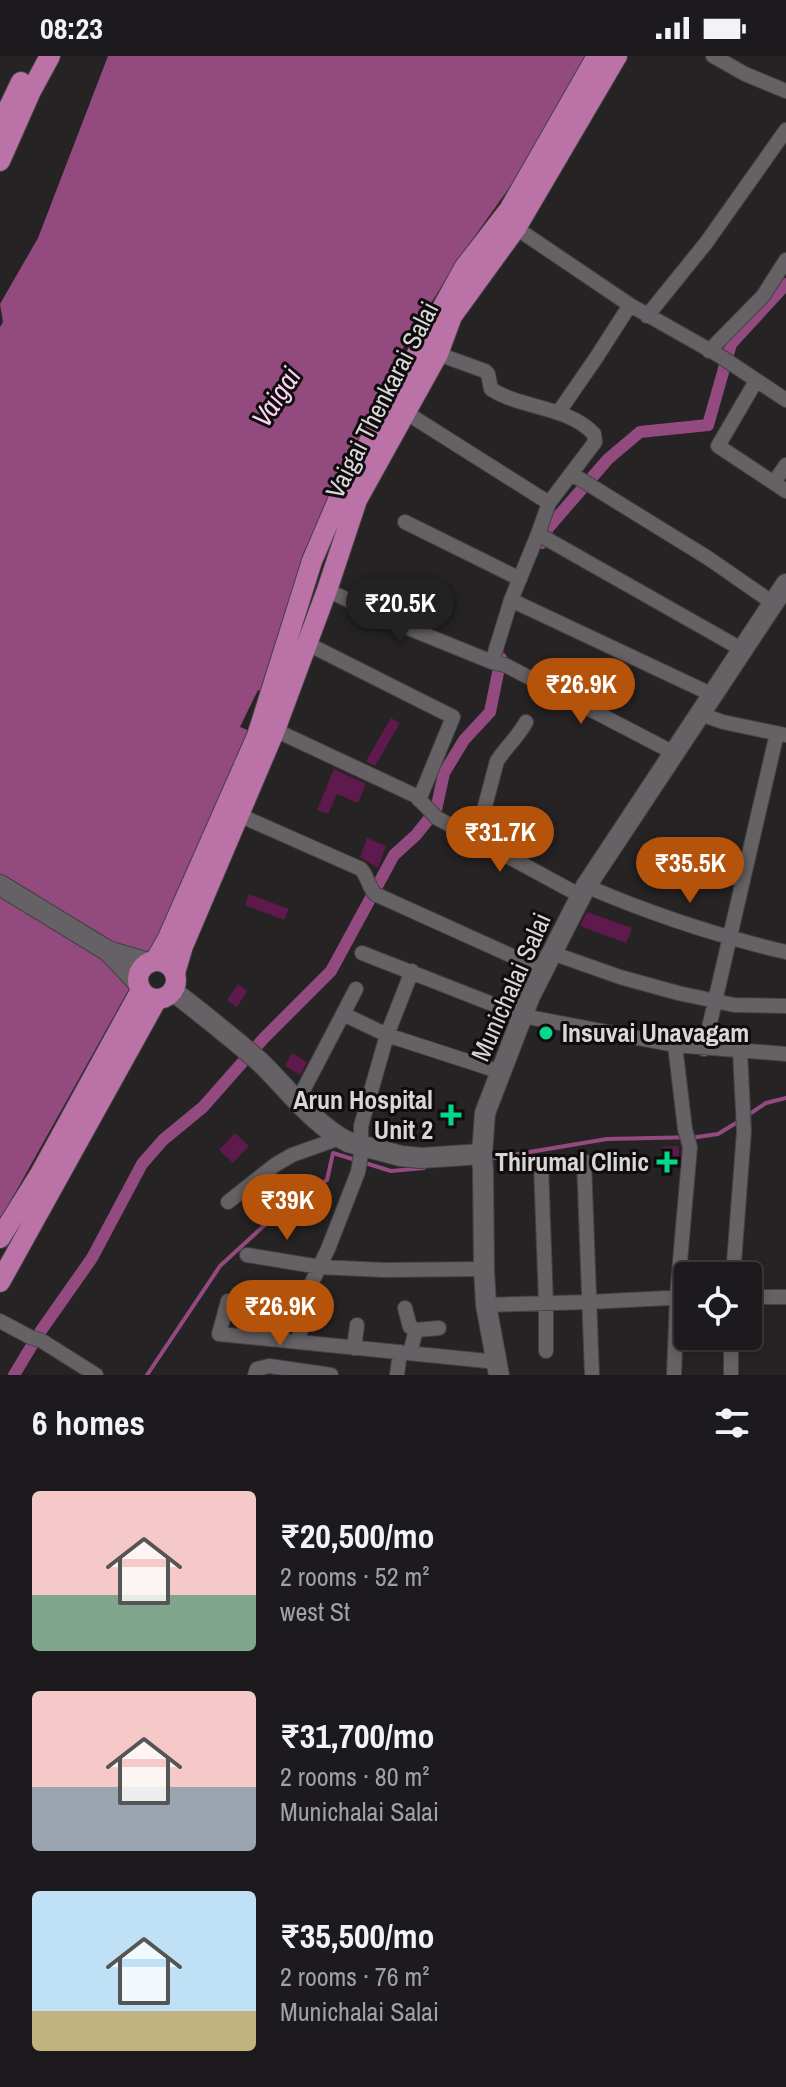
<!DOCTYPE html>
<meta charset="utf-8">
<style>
body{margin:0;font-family:"Archivo Narrow",sans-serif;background:#252325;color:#f1f3f6;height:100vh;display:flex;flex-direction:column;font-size:30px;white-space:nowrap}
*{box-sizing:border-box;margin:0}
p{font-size:26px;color:#a0a1a3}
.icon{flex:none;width:44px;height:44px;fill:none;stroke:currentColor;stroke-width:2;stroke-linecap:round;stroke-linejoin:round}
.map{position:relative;height:1319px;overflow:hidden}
.details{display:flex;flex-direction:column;background:#1c1a1c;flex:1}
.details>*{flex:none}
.controls{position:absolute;left:674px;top:1206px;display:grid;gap:16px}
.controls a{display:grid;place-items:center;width:88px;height:88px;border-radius:8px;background:#1c1a1c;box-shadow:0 4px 12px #0003,0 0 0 2px #3a383b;font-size:40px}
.price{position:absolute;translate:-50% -68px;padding:0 18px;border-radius:28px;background:#b45309;color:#fff;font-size:26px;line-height:52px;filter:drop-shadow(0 2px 4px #0008)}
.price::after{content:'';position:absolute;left:50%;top:48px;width:24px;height:18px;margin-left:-12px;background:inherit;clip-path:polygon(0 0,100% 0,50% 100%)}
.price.on{background:#222;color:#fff}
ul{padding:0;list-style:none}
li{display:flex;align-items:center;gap:24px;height:200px;padding:0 32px}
li span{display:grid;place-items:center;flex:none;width:224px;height:160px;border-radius:8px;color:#555}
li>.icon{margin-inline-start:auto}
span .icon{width:96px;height:96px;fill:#fffc;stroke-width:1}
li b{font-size:34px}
h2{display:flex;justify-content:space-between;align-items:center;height:96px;padding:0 32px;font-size:34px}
.status{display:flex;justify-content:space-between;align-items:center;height:56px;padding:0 40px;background:#1c1a1c;direction:ltr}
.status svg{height:22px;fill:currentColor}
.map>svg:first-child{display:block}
.water{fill:#924a7f}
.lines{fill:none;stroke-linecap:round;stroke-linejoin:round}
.stream{stroke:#924a7f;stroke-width:4}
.canal{stroke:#924a7f;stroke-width:12}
.building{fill:#5e194d}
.street-casing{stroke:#434142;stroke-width:16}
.secondary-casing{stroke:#434142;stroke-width:22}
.primary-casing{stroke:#434142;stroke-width:22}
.street{stroke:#656164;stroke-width:14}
.secondary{stroke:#656164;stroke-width:20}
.primary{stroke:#bb73a7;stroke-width:20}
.poi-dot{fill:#02d98b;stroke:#0e0c0d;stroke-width:3}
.labels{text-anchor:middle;stroke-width:6;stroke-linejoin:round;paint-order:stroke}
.street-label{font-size:26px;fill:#d8d6d7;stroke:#0e0c0d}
.poi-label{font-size:26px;font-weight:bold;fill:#d8d6d7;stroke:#0e0c0d;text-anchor:end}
.water-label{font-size:28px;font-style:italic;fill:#fbd1ed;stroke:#0e0c0d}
</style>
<div class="status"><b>08:23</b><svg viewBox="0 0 49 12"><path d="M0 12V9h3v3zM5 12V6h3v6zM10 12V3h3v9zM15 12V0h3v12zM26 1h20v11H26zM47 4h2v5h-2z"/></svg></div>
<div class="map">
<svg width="786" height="1319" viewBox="0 0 786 1319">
<rect width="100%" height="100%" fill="#262325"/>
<path class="water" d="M108,0H588L566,43L512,128L462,198L404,290L303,498L265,637L258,634L240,671L250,675L157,883L0,1164V271L3,266L0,248L38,182Z"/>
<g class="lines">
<path class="stream" d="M748,1059L766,1047L786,1042
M488,1103L607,1083L697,1081L718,1078L741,1064
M147,1319L220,1210L280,1155L327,1124L333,1097L391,1115L424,1112"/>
<path class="canal" d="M542,487L548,472L608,403L640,376L708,369L731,288L786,228
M14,1319L40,1276L92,1202L142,1108L163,1084L203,1051L264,982L331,915L394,799L416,779L436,754L444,717L464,684L490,656L501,602"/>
</g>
<path class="building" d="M391,662L400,667L375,710L366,705Z
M334,713L366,728L358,747L337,738L328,758L317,754Z
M367,782L386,790L378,812L360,801Z
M249,838L289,853L284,864L245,849Z
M587,856L632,872L626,887L580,870Z
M238,928L247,935L237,951L227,944Z
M292,997L307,1006L300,1019L285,1010Z
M235,1077L249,1090L233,1107L219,1094Z
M679,1090L678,1110H662L661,1091Z"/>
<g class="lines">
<defs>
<path id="street" d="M713,0L745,18L786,35
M516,172L630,249L720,300L786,344
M647,260L706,187L786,74
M709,295L763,240L786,204
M438,298L485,315L488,318L491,333C522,353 568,350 594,378L595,386L549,447
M756,325L718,390L786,435
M405,356L549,447L538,478L511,544L492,606
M558,357L596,302L630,249
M571,419L580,423L708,502L773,547
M774,426L786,409
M405,466L520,523
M538,478L743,594
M327,534L396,567L492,606L505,609L674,697
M511,544L713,639
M306,587L453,661L419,744
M700,658L723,666L785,679
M275,674L416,740L437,762L581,840
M239,759L361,813C368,821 368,830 375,838L543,914
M476,784L497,705C506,691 518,681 526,666
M678,799L743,825
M586,830C651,858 717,880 786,896
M362,897L523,960L675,989L786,998
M552,897L620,921L678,937L734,949L786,950
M356,933L343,958L387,979L501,1016
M704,993L777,677
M298,1044L343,958
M584,1105L592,1319
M541,1109L546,1248V1295
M228,1146L275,1109L292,1099L340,1082
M247,1199L320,1211L384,1214L484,1213
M733,1220L744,1075L740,995
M748,1241H786
M486,1249L589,1246L688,1241
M405,1252L410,1271L416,1274
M303,1256L228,1245L219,1278L497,1306
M0,1265L30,1281L42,1285L96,1319
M298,1286L312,1226L328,1193L358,1116L361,1098V1070L387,979L412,915
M354,1292L357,1269
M410,1297L416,1274L439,1272
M255,1319L257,1313L269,1310L331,1319
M397,1319L400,1296
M674,1319L677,1240L690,1091L685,1073L675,989
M731,1319V1280"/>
<path id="secondary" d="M0,829L108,895L139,928
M108,895L149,907
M173,935C202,958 232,981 260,1006C288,1033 313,1068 348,1086L401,1100L421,1102L482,1098
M499,1319L486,1249L484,1213L483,1116L482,1098L485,1057L530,940L586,830L786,528"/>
<path id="primary" d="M0,70L21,26
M0,105L31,35L50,0
M155,905L167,884L257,680L312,505L341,437L464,212L509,154L597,0
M138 924a19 19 0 1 1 38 0a19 19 0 1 1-38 0Z
M175,917L183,890L275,674L327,534L357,444L438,298L452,260L516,172L617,0
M0,1182L40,1118L141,934
M0,1226L157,943"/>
</defs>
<use href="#street" class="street-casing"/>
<use href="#secondary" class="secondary-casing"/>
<use href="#primary" class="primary-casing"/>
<use href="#street" class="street"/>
<use href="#secondary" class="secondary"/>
<use href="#primary" class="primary"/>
</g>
<g class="poi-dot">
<circle cx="546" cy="977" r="8"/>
<path d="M447 1047h8v8h8v8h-8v8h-8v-8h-8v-8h8z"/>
<path d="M663 1094h8v8h8v8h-8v8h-8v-8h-8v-8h8z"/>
</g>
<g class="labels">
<g class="street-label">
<text transform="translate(382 344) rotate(-63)" y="9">Vaigai Thenkarai Salai</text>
<text transform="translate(511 931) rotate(-66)" y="9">Munichalai Salai</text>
</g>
<g class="poi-label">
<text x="562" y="986" text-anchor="start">Insuvai Unavagam</text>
<text x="433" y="1053">Arun Hospital<tspan x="433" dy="30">Unit 2</tspan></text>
<text x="649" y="1115">Thirumal Clinic</text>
</g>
<g class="water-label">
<text transform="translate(276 341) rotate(-57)" y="10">Vaigai</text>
</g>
</g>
</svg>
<div class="controls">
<a><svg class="icon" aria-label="locate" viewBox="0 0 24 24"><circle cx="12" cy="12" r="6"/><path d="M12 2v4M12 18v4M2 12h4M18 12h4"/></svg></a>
</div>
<b class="price on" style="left:400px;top:589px">₹20.5K</b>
<b class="price" style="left:581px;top:670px">₹26.9K</b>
<b class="price" style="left:500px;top:818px">₹31.7K</b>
<b class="price" style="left:690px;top:849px">₹35.5K</b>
<b class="price" style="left:287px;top:1186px">₹39K</b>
<b class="price" style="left:280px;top:1292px">₹26.9K</b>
</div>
<section class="details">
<h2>6 homes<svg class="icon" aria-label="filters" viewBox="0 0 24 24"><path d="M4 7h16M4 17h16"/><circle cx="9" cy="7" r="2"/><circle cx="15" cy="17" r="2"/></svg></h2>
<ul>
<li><span style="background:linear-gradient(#f6c9c9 65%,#7fa58c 0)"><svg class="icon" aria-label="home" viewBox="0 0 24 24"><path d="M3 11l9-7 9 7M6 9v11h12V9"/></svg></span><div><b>₹20,500/mo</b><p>2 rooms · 52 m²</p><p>west St</p></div></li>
<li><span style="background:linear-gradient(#f6c9c9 60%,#9aa5b1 0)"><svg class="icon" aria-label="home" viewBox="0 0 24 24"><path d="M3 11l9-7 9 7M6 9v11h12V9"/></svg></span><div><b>₹31,700/mo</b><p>2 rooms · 80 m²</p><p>Munichalai Salai</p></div></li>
<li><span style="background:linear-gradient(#bfe0f5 75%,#c2b280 0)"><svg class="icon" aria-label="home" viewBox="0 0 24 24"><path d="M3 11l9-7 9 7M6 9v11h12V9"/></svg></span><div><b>₹35,500/mo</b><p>2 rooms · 76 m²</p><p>Munichalai Salai</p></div></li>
</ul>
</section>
